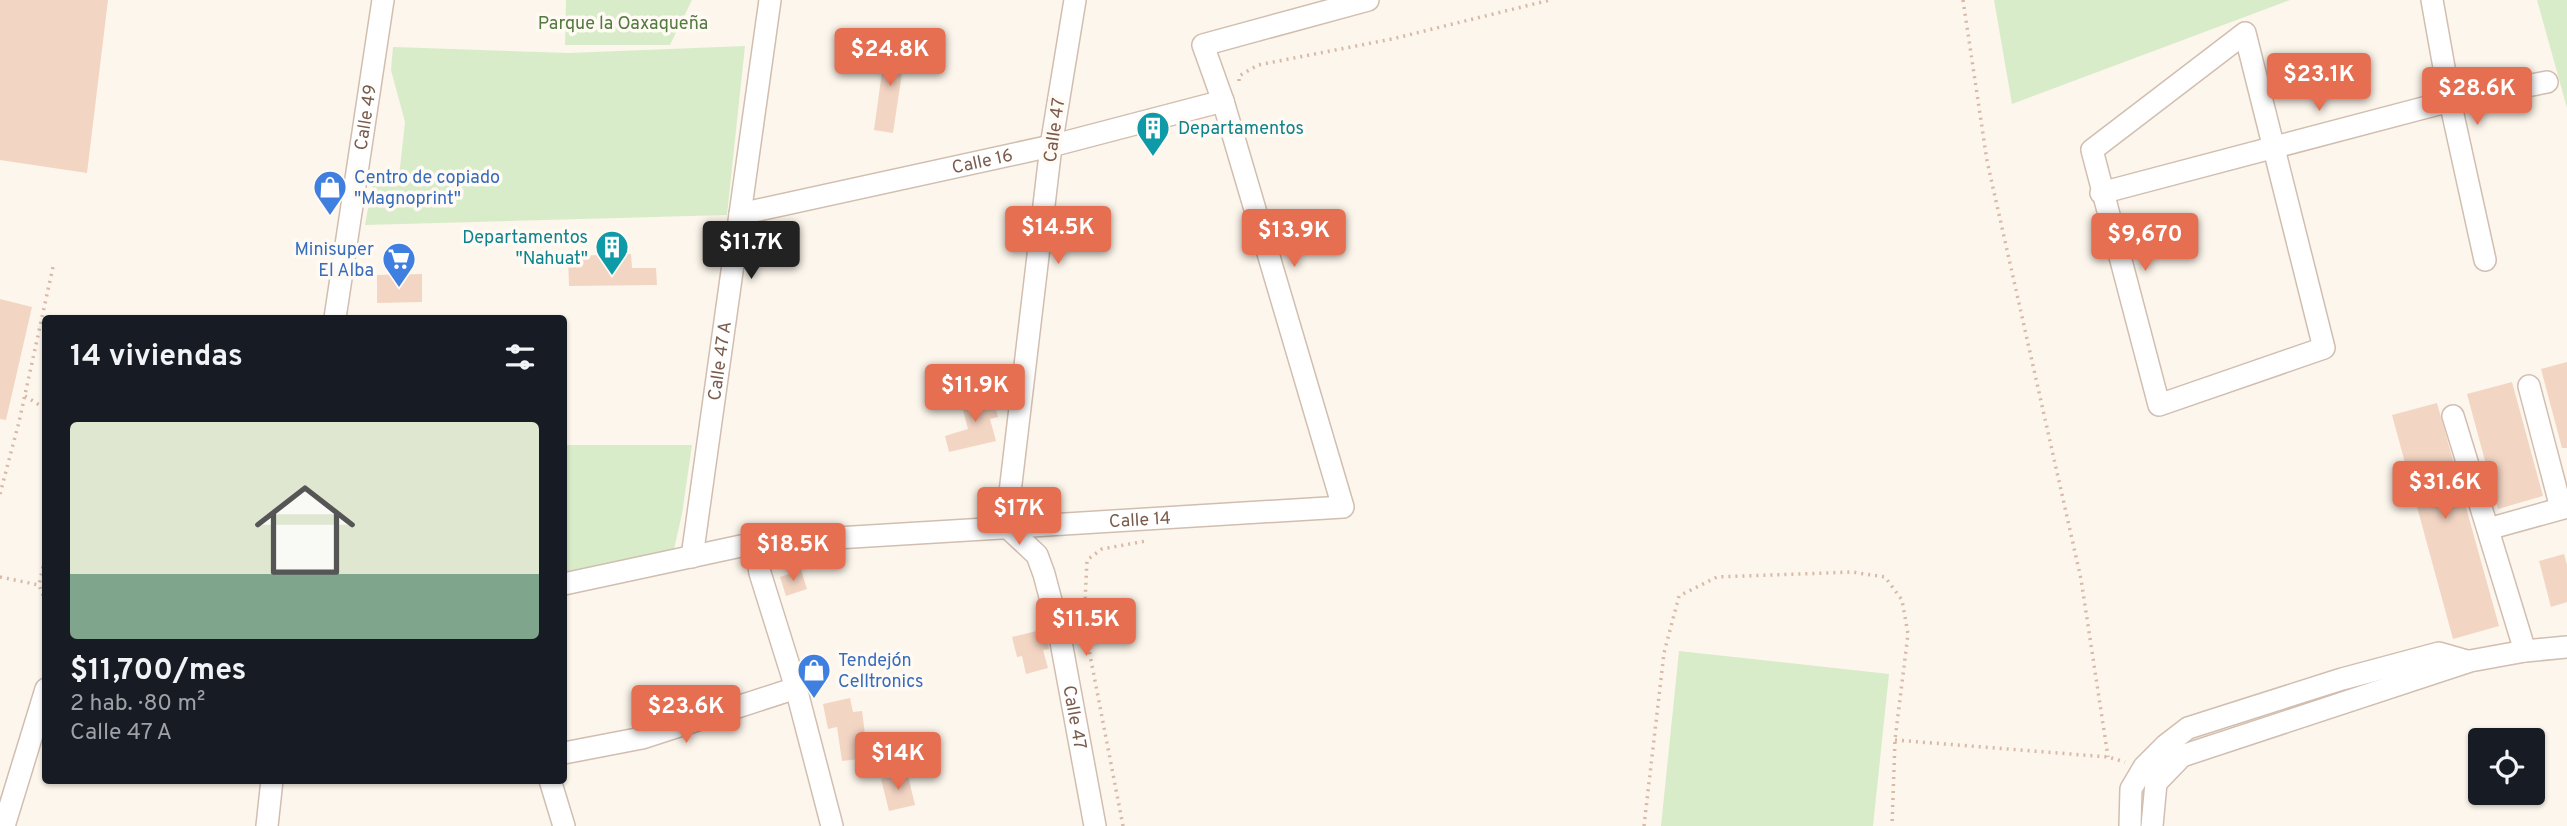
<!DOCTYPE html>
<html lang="es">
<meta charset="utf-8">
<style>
body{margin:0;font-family:Overpass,sans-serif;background:#242831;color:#f1f3f6;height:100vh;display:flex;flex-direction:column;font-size:26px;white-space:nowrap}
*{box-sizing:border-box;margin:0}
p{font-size:23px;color:#9ea1a6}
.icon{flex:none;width:38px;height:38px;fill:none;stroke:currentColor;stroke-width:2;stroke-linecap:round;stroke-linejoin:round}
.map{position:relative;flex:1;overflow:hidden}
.sheet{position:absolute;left:42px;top:315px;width:525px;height:469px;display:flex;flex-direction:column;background:#171b24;border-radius:7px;box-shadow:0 2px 5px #0004}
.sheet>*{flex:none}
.controls{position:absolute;left:2468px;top:728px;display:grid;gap:14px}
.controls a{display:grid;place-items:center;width:77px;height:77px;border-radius:7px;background:#171b24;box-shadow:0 2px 5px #0004;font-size:35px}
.price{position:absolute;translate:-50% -60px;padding:0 16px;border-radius:7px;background:#e76f51;color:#fff;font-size:23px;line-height:46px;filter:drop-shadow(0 2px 4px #0008)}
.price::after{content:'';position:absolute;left:50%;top:42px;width:21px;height:16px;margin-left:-10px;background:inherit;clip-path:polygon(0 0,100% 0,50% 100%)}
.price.current{background:#222;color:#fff}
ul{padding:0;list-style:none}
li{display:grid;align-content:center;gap:14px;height:371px;padding:0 28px}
li span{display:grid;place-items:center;height:217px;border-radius:7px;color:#555}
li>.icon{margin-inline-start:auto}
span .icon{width:126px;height:126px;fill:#fffc;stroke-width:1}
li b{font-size:30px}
h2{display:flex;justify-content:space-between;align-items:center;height:84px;padding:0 28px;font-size:30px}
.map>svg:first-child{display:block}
.green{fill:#d8ecc9}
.building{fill:#f3d5c3}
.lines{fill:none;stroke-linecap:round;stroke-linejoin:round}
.minor-casing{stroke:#d1beb0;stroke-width:24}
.path{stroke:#d9b8a5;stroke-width:3.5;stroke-dasharray:2 5;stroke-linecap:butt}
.minor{stroke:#fff;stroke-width:21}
.labels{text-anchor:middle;stroke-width:7;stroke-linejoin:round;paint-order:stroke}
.park-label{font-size:18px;fill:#537a41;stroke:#fffaf3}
.street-label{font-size:18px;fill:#7a5c4d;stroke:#fffaf3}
.culture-label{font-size:18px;fill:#0d838f;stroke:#fffaf3;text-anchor:start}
.shop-label{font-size:18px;fill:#366cbe;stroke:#fffaf3;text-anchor:start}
</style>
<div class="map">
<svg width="2567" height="826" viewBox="0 0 2567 826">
<rect width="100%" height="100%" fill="#fdf6ec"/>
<path class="green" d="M566,0H692L670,45H565Z
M1994,0H2290L2012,104Z
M2537,0H2567V108Z
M745,46L727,215L365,225L373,181L398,186L405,122L391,70L393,47L569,53Z
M567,445H692L682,514L672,558L564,575Z
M1679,651L1889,674L1873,826H1661Z"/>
<path class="building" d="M0,0H108L87,173L0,160Z
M886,43L906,46L893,133L874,130Z
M631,254L632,268H656L657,285L569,286L568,256Z
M422,274V302L377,303V275Z
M0,299L32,307L6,420L0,419Z
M2567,362V448H2562L2541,369Z
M2512,382L2543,496L2498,509L2467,394Z
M992,394L998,417L990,419L996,441L949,452L945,436L968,429L961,402Z
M2437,403L2499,626L2453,639L2392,415Z
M2564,554L2567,565V602L2551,607L2539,561Z
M801,570L807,589L786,596L780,577Z
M1045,629L1049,649L1043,650L1048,668L1026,674L1022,656L1017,657L1012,637Z
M850,698L853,712L862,711L868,758L842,761L837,727L828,729L823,704Z
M907,772L915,805L889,811L881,779Z"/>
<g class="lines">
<defs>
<g id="minor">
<path id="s1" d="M1075,0L1051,146L1006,526L1037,555L1044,574L1059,631L1095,826"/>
<path d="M2432,0L2450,101L2485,260"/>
<path d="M2245,33L2324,348L2159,405L2092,150Z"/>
<path d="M2101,193L2450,101L2547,82"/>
<path id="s2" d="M740,214L1051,146L1223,101"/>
<path id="s3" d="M335,318L383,0"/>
<path d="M2529,386L2561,508"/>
<path d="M2453,416L2525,651"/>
<path d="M2488,529L2567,507"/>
<path d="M755,543L760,573L796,688L832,826"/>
<path id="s4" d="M692,557L770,0"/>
<path id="s5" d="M564,584L755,543L1343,507L1223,101L1203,45L1368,0"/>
<path d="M564,753L642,738L796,688"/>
<path d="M550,780L564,826"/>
<path d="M4,826L46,689"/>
<path d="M267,826L272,780"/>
<path d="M2130,826L2131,789L2144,767L2166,745L2188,728L2342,679L2439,653L2467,661"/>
<path d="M2152,826L2156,783L2182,756L2470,661L2525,651L2567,647"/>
</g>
</defs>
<use href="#minor" class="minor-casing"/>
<path class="path" d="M1963,0L1987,161L2081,579L2108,757
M1239,81V76L1258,65L1392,39L1550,0
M25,396L46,409
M0,494L19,422L53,267
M46,553L39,585L46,603
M0,577L39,585
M1895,740L2108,757L2125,762
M1123,826L1084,624L1087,560L1102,549L1146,541
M1644,826L1664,653L1679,596L1717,577L1852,572L1885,577L1902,600L1908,634L1895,740L1892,826"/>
<use href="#minor" class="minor"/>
</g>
<defs>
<symbol id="building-pin" viewBox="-11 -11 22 30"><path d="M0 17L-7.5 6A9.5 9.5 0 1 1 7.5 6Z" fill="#0f9aa8" stroke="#fffaf3"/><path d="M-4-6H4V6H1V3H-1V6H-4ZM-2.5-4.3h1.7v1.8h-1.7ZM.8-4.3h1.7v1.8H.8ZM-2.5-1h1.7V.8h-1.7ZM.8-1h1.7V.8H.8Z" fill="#fff"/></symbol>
<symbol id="shop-pin" viewBox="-11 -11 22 30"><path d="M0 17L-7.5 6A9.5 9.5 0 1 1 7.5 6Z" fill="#3f7fe0" stroke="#fffaf3"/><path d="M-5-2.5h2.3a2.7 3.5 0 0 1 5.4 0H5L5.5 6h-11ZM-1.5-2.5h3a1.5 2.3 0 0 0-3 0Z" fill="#fff"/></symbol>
<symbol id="supermarket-pin" viewBox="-11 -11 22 30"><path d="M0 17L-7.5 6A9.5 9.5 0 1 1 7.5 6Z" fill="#3f7fe0" stroke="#fffaf3"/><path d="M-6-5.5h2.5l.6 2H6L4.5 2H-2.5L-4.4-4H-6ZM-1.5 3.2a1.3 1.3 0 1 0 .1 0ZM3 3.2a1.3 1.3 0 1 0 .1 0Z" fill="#fff"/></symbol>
</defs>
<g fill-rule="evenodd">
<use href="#building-pin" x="1134" y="109" width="38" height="52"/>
<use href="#shop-pin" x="311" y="168" width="38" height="52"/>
<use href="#building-pin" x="593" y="228" width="38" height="52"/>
<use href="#supermarket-pin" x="380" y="240" width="38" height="52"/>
<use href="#shop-pin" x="795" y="651" width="38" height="52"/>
</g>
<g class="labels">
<g class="park-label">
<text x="623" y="29">Parque la Oaxaqueña</text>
</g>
<g class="street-label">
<text dy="6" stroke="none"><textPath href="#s3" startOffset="203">Calle 49</textPath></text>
<text transform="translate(1054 130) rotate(-82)" y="6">Calle 47</text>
<text dy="6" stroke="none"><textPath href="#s2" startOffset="248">Calle 16</textPath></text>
<text dy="6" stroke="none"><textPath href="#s4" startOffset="198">Calle 47 A</textPath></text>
<text dy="6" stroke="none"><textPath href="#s5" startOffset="581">Calle 14</textPath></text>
<text dy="6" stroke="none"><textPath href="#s1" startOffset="740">Calle 47</textPath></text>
</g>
<g class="culture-label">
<text x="1178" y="134">Departamentos</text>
<text x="588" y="243" text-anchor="end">Departamentos<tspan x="588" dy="21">"Nahuat"</tspan></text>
</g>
<g class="shop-label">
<text x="354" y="183">Centro de copiado<tspan x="354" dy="21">"Magnoprint"</tspan></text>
<text x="374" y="255" text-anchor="end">Minisuper<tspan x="374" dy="21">El Alba</tspan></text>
<text x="838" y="666">Tendejón<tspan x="838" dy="21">Celltronics</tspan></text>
</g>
</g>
</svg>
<div class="controls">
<a><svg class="icon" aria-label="locate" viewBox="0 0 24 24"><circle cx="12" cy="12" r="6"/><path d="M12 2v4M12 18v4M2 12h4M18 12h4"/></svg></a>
</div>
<b class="price" style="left:890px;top:88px">$24.8K</b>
<b class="price" style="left:2319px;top:113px">$23.1K</b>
<b class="price" style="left:2477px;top:127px">$28.6K</b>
<b class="price" style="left:1058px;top:266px">$14.5K</b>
<b class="price" style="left:1294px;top:269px">$13.9K</b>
<b class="price" style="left:2145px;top:273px">$9,670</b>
<b class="price current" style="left:751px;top:281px">$11.7K</b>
<b class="price" style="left:975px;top:424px">$11.9K</b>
<b class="price" style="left:2445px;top:521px">$31.6K</b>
<b class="price" style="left:1019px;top:547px">$17K</b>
<b class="price" style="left:793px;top:583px">$18.5K</b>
<b class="price" style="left:1086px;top:658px">$11.5K</b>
<b class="price" style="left:686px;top:745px">$23.6K</b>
<b class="price" style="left:898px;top:792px">$14K</b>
<section class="sheet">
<h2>14 viviendas<svg class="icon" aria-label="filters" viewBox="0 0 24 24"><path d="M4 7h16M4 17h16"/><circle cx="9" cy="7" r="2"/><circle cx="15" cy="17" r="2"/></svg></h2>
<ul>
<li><span style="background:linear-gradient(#dfe7d0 70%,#7fa58c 0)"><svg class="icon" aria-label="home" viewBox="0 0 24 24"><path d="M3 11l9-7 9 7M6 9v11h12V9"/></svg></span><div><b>$11,700/mes</b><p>2 hab. · 80 m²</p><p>Calle 47 A</p></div></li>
</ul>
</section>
</div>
